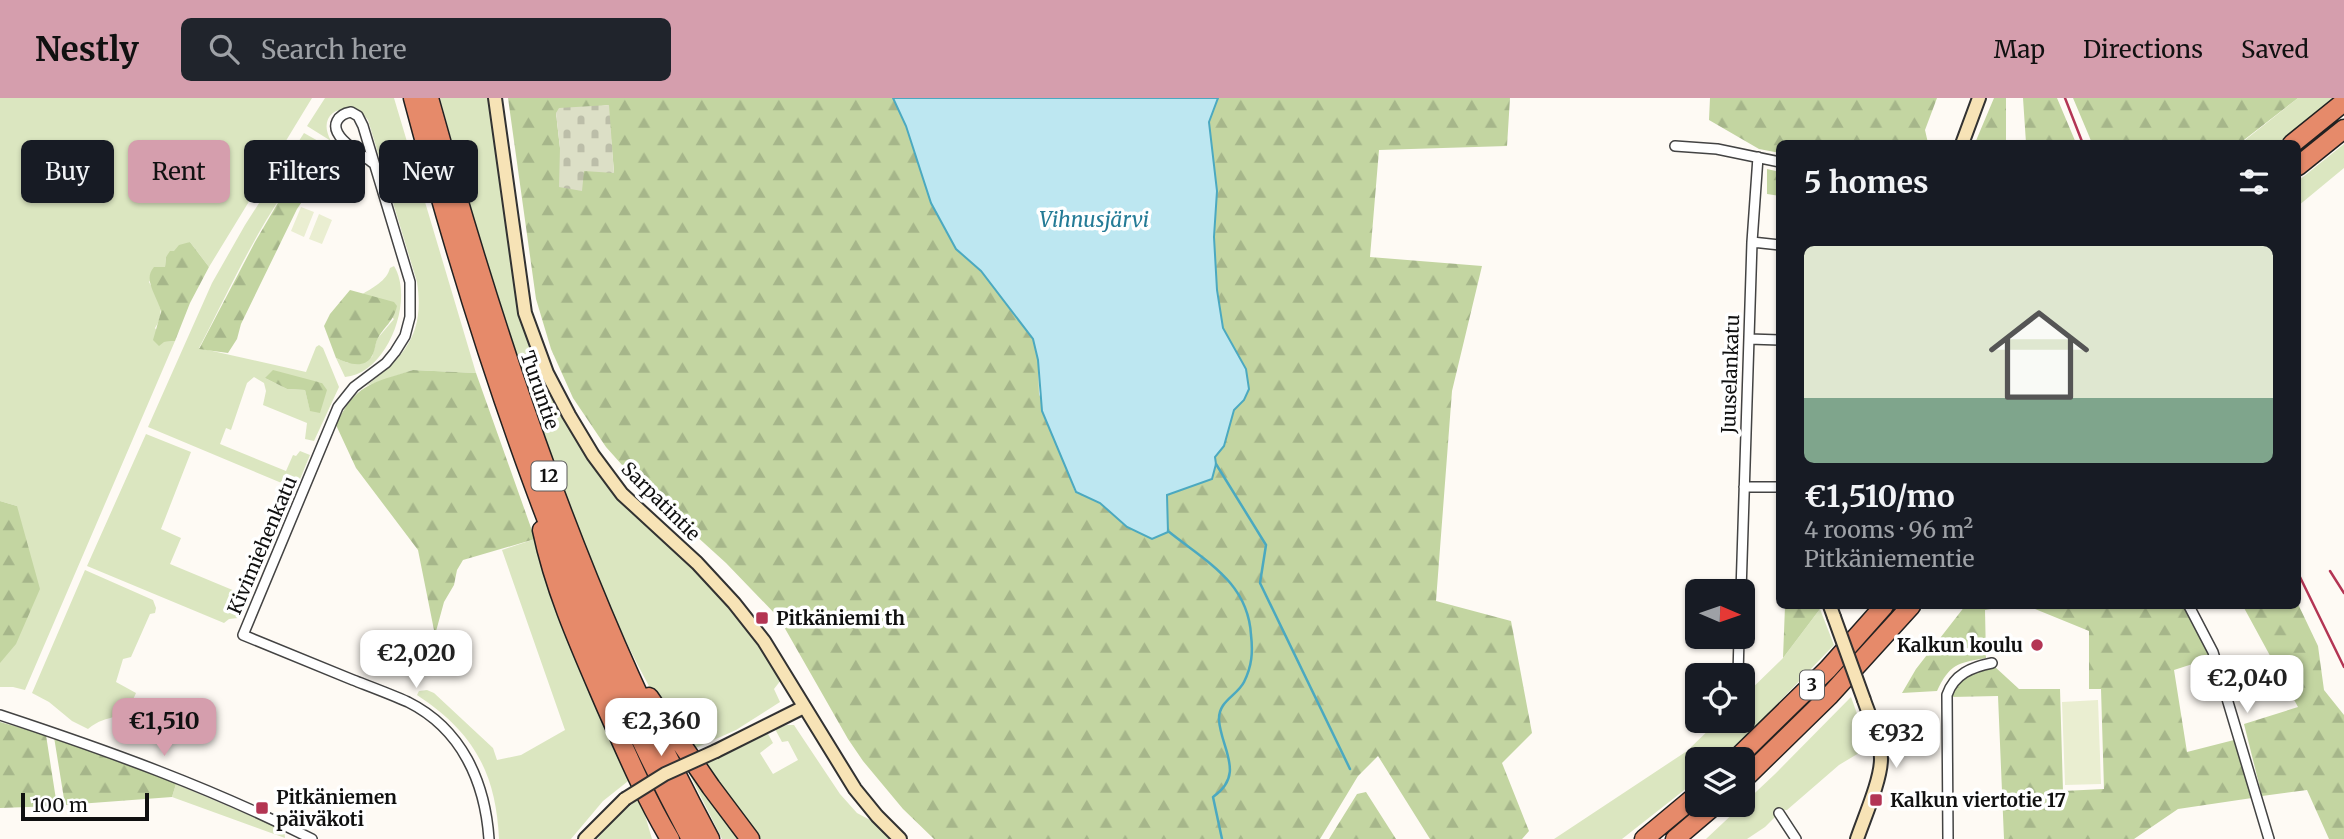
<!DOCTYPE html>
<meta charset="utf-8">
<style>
body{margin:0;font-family:Merriweather,serif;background:#20242c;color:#f1f3f6;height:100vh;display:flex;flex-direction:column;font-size:26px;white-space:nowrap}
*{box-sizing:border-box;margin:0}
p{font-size:23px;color:#9ea1a6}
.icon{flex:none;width:38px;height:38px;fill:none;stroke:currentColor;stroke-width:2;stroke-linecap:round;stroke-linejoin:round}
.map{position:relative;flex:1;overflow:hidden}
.drawer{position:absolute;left:1776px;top:42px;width:525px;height:469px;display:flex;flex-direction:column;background:#171b24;border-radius:10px;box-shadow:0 2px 5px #0004}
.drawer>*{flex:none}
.guide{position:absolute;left:21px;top:42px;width:665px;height:63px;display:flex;gap:14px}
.needle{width:46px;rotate:92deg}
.buttons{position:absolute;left:1685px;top:481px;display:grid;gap:14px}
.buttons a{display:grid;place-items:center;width:70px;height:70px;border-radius:10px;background:#171b24;box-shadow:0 2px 5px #0004;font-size:35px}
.scale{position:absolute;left:21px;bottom:18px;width:128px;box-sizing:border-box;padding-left:7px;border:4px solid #101010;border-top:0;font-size:19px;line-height:24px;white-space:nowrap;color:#101010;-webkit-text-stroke:5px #fff;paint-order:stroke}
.price{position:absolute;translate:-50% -60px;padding:0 16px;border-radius:14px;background:#fff;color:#222;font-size:23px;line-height:46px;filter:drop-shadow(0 2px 4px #0008)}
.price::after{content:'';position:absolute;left:50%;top:42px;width:21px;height:16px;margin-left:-10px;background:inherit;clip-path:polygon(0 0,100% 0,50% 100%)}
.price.on{background:#d59ead;color:#111}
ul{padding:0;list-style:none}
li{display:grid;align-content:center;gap:14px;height:371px;padding:0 28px}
li span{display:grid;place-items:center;height:217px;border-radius:10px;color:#555}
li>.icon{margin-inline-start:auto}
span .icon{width:126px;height:126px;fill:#fffc;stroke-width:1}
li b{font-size:30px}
h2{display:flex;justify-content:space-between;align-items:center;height:84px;padding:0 28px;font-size:30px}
.tag{padding:0 24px;border-radius:10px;background:#171b24;box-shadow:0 2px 5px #0004;font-size:24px;line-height:63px}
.tag.on{background:#d59ead;color:#111}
header{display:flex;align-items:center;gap:42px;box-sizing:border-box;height:98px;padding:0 35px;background:#d59ead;color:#111}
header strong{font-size:33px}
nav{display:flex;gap:38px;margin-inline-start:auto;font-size:24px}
.search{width:490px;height:63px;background:#20242c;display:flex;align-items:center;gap:18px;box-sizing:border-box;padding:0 24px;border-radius:10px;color:#9ea1a6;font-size:26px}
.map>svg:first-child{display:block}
.grass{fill:#dbe6c0;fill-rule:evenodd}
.forest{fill:url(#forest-firs);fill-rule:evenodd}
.cemetery{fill:url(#cemetery-stones)}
.pitch{fill:#eaeed1}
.water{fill:#bde7f1;stroke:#4ba9c0;stroke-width:2}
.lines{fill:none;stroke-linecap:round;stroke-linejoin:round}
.stream{stroke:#4ba9c0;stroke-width:2.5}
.street-casing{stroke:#434343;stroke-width:12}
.secondary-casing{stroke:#323232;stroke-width:16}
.highway-casing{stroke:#212121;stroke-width:21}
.street{stroke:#fff;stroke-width:9}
.secondary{stroke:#f7e3b6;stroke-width:12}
.highway{stroke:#e68a6a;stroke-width:18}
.rail{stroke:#b33554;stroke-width:2.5}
.secondary-bridge-casing{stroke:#323232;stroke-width:16;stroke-linecap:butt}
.secondary-bridge{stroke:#f7e3b6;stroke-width:12}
.poi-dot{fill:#b33554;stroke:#fff;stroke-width:2.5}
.labels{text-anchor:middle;stroke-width:7;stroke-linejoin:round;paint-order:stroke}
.shield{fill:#fff;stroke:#585858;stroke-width:2}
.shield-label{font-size:18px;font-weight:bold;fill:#101010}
.street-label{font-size:19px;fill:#101010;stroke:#fff}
.poi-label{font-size:19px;font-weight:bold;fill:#101010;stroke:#fff;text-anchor:start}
.water-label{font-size:21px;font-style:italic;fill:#247b96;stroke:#fff}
</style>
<header>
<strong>Nestly</strong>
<div class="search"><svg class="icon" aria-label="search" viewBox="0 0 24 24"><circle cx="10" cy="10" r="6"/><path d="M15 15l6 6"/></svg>Search here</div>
<nav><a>Map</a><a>Directions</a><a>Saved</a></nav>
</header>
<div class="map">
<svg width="2344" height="741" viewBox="0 0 2344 741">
<defs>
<pattern id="forest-firs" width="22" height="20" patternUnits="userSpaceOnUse" patternTransform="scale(1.75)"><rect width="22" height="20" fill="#c3d5a1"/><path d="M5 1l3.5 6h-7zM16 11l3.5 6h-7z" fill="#a6b68a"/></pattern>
<pattern id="cemetery-stones" width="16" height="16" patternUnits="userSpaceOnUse" patternTransform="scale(1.75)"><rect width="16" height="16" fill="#dcdfc6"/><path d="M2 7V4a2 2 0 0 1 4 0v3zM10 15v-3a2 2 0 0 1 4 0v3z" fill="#bcbea9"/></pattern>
</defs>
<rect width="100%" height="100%" fill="#fefaf4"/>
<path class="grass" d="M0,0H312L209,169L190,144L166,159L165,169L159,171L149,184C158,200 166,214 155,230L164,244L175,243L25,592L13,589H0V563L17,408L0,403Z
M325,0H394L476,275L413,272L366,288C405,258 425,236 417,184L368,22C350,0 314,13 331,43L307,28Z
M440,0H491L522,216L608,385L701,476L734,512L757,543L781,582L774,591L780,604L736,632L691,652C677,632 662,612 650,590C605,508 573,418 542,330C504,221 470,111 440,0Z
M2298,0H2337L2278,45L2240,46Z
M304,35L327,48C275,86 230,192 199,250L306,274L316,249L319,247L323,250L339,289L314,343L305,341L307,325L263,307L266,293L264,285L254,279L247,285L231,332L226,330L220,346L286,373L293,357L296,358L300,353L310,357L296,391L148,329L212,185L245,127ZM265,280L304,282L322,285L310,312L305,292L287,291Z
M2344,46V70L2298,108V83Z
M394,168C415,202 387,276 345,279L336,260L348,265L372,259L377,241L394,221L365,197H361C372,190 387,183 390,170Z
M146,336L191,354L161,431L181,440L170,466L247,498L238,520L229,521L224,525L87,468Z
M535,441L555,495L632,680L603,703L571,741H499C496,674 473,634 417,597L419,593L427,592L434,595L493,650L497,662L521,657L565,632L502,452Z
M85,472L153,502L156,510L155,515L150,516L131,559L123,561L116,584L136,595C122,628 109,613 88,631L72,623L49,604L32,595Z
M1820,511L1834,547L1752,632L1720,661L1698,662L1697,682L1622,741H1554L1687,653L1718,623H1743V599L1783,560Z
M1851,599L1869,649L1839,667L1787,712H1782L1765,729L1747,741H1706L1775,676Z
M787,627H794L840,696L857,715L870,722L891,741H759L701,665L767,634L773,645L760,655L773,676L798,662L788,643L782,644L775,631Z
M694,670L745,741H722L688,673Z
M176,686L284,732L285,740L172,699Z
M640,700L652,741H597L618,717Z"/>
<path class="forest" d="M508,0H893L906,28L931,105L956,151L981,173L1033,241L1038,262L1039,296L1075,394L1100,405L1127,429L1168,433L1167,397L1215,360L1224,348L1234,312L1244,302L1246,271L1223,230L1217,192L1214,139L1217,93L1209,24L1218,0H1510L1507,48L1379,52L1370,159L1482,168L1452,293L1436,503L1511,523L1532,635L1502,665L1529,733L1522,741H1430L1378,658L1358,678L1320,741H934L903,711L863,663L848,641L779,520L726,465L639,386L606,349L573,300L551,251L536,201ZM608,7L614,74L584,72L560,50L556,15Z
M1710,0H1937L1925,32L1928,45L1780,46V55L1759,51L1709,22Z
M1994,0H2006V45H1975Z
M2023,0H2057L2076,45H2026Z
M2073,0H2298L2240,45H2092Z
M318,55L324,64L320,77L297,111L241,226L237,241L228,255L199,251L255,144L286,91Z
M1767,71L1780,74V98L1767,96Z
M190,144L209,169L190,205L175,243L164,244L159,248L153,242L161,214C158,199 142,182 154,169H165L166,159L170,153H174L179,147Z
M350,192L394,204L397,208C393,225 384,228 377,242C375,247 375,253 372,258C364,272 347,265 336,260L324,228L330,216Z
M273,272L322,285L327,292L320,315L310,313L305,292L287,291L265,280Z
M413,272L476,275L535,441L463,462L457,472L454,487L444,504L435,537L418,452L356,370L336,327C355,286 372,285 413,272Z
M0,403L17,408L40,491L16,546L0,565Z
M2298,506L2318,548L2324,592L2344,617V741H2329L2307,692L2262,698L2244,626L2298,609L2243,508Z
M1785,508H1819L1820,511L1783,560Z
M1965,508H2009L1985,512L1986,560C1957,565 1950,566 1937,593L1902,595L1916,571Z
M2028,508H2184L2199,532L2211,560L2174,572L2187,654L2234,642L2252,700L2178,711L2134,741H2004L1998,598L1951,599C1960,578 1972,572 1994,568L2019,591H2060L2063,693L2104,691L2101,591H2089V533Z
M0,624L46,637L57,708L0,710Z
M54,639L143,671L176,686L172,699L65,707Z
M1366,694L1396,741H1329L1357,696Z"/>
<path class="cemetery" d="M609,7L614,75L584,73L582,93L559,89L560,50L556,15L559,10Z"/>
<path class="pitch" d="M301,109L314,114L304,139L291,133Z
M319,116L332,122L322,146L309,141Z
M2098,602L2101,686L2065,687L2062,604Z"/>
<path class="water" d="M893,0H1218L1209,24L1217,93L1214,139L1217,192L1223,230L1246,271L1249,291L1244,302L1234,312L1224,348L1215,359L1216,366L1212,381L1167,397L1168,434L1152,441L1127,429L1100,405L1076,394L1042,313L1038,262L1033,241L981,173L956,151L931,105L906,28Z"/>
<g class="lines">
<path class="stream" d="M1216,366L1266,447L1260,485L1350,671
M1168,433C1205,463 1248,484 1251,537C1253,554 1252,568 1244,584C1237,598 1218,603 1219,622C1221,651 1246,676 1213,699L1222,741"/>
<defs>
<path id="street" d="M1675,48L1717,51L1780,64
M373,65C362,56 329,39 337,23C340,17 345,15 351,14L358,18L363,28L410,184V219L405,238L395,254L386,265L354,289L338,309L243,537C280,552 317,567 353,582C371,589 390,596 408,604C462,631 485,684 489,741
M1752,144L1780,147
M1749,241L1780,242
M1744,389H1780
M1741,494L1752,144L1758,59
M2189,508L2213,554L2269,741
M1738,578L1739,539
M0,617C106,652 212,690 312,741
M1779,715L1796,741
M1948,741L1947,597C1954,576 1972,569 1992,565"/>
<path id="secondary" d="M495,0L525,215L547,275L569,317L593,357L622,396L697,465L734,505L764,543L855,691L877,718L900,741
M1962,46L1979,0
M1830,508L1834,519
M716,653L804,609
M585,741L625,701
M1857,741C1864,720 1881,682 1881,661C1881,641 1870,620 1864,602"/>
<path id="highway" d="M413,0C481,256 566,507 691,741
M429,0C500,255 584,507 710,741
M2292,46L2344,4
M2298,68L2344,31
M542,432C555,494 581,551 606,609C626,654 645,699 670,741
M649,599L711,689L750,741
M1735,662L1828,571L1884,508
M1743,682L1830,597L1911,508
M1644,741L1698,696
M1675,741L1715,707"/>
</defs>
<use href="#street" class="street-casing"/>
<use href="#secondary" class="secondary-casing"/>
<use href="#highway" class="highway-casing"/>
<use href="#street" class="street"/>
<use href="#secondary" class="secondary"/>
<use href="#highway" class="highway"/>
<path class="rail" d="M2065,0L2083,46
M2330,473L2344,495
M2298,475L2344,569"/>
<defs>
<path id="secondary-bridge" d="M1834,519L1864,602
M625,701L665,676L716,653"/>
</defs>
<use href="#secondary-bridge" class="secondary-bridge-casing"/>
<use href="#secondary-bridge" class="secondary-bridge"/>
</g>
<g class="poi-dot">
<rect x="755" y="513" width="14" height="14" rx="3.5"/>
<circle cx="2037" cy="547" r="7"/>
<rect x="1869" y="695" width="14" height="14" rx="3.5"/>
<rect x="255" y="703" width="14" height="14" rx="3.5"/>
</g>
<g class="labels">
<g class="shield">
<rect x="531.5" y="363.5" width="35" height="29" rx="5"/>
<rect x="1800" y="572.5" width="24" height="29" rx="5"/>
</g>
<g class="shield-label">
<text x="549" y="384">12</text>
<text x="1812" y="593">3</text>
</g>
<g class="street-label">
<text transform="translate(1730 276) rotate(-88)" y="7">Juuselankatu</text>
<text transform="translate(540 292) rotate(71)" y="7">Turuntie</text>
<text transform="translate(661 403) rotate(45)" y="7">Sarpatintie</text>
<text transform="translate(262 447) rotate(-67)" y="7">Kivimiehenkatu</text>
</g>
<g class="poi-label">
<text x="776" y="527">Pitkäniemi th</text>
<text x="2023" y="554" text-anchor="end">Kalkun koulu</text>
<text x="276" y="706">Pitkäniemen<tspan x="276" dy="22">päiväkoti</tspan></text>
<text x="1890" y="709">Kalkun viertotie 17</text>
</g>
<g class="water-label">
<text x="1094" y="129">Vihnusjärvi</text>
</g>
</g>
</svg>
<div class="buttons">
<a><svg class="needle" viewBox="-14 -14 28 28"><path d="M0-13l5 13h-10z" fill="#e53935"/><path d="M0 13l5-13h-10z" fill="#9ea1a6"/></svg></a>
<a><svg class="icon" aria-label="locate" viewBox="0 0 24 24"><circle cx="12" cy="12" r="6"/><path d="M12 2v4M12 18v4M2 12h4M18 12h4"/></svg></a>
<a><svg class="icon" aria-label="layers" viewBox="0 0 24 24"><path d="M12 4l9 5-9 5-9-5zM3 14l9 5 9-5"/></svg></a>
</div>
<div class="scale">100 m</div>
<b class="price" style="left:416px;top:592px">€2,020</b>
<b class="price" style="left:2247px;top:617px">€2,040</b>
<b class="price on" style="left:164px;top:660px">€1,510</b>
<b class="price" style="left:661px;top:660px">€2,360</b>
<b class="price" style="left:1896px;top:672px">€932</b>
<div class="guide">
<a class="tag">Buy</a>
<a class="tag on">Rent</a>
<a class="tag">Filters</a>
<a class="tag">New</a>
</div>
<section class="drawer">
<h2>5 homes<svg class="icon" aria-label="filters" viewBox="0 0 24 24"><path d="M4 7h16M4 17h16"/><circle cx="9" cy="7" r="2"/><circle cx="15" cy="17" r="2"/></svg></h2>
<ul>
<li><span style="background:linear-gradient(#dfe7d0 70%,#7fa58c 0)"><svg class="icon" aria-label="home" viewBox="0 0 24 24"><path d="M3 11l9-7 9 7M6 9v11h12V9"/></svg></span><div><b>€1,510/mo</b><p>4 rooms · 96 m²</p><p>Pitkäniementie</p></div></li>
</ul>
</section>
</div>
